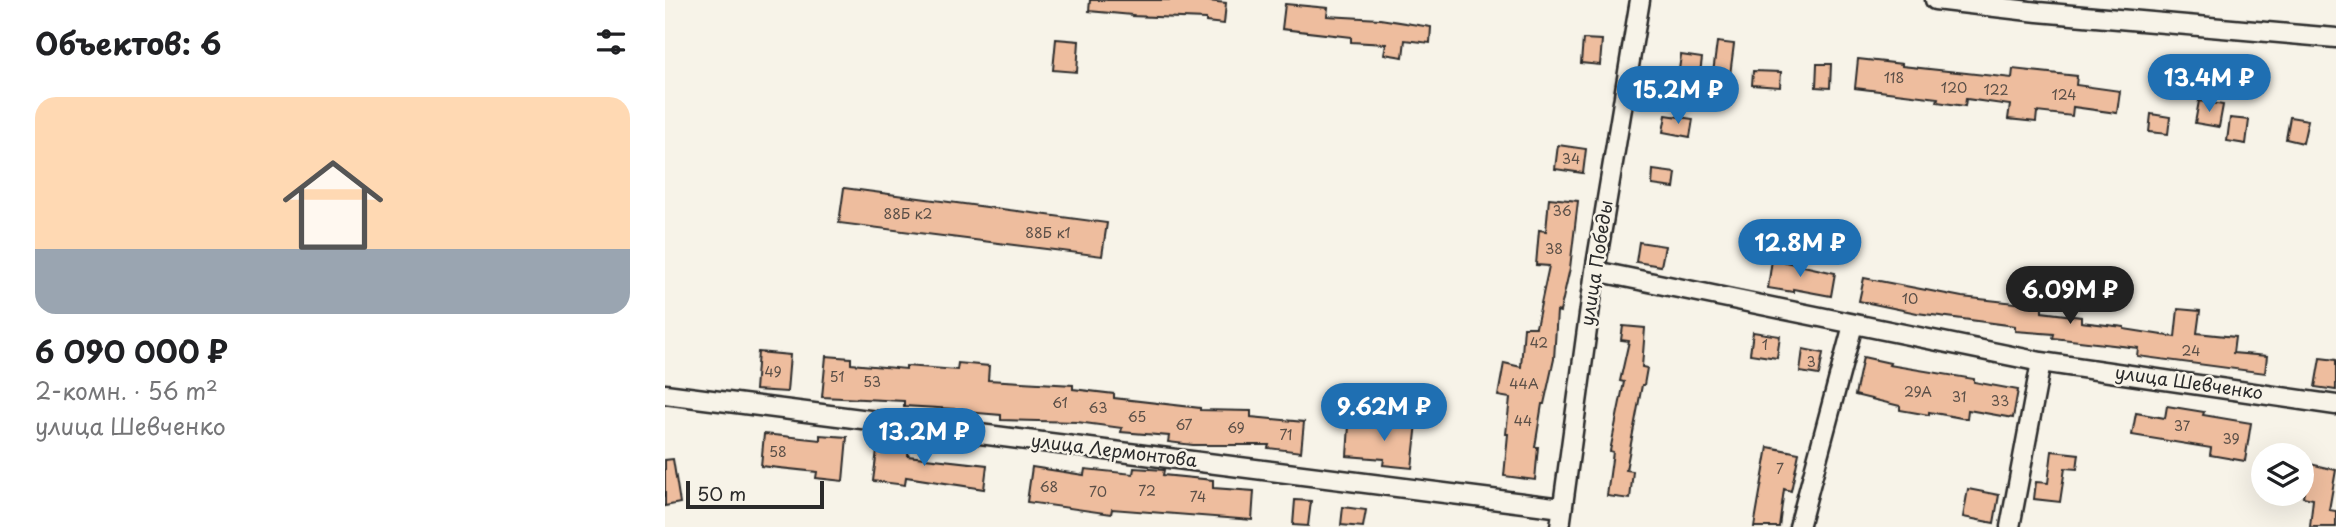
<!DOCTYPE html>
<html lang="ru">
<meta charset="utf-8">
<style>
body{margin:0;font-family:"Playpen Sans",sans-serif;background:#f6f6f6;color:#202124;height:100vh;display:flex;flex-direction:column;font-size:26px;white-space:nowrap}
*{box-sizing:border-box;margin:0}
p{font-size:23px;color:#757577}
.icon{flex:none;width:38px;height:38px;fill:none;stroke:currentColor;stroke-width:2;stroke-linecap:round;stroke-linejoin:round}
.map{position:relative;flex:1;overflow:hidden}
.side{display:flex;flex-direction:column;background:#fff;width:665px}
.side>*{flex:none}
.fabs{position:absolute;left:1586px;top:443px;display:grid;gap:14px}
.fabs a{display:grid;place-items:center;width:63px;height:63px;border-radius:50%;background:#fff;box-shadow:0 7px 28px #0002;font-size:35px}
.scale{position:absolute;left:21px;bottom:18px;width:138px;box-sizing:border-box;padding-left:7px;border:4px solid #2b2b2b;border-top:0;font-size:19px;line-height:24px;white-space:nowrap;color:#2b2b2b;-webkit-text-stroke:5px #f7f3e8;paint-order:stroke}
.price{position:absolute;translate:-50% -60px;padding:0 16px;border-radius:24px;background:#1f6fb2;color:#fff;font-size:23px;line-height:46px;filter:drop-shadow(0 2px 4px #0008)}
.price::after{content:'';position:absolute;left:50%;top:42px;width:21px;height:16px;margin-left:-10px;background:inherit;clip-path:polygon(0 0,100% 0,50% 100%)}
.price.active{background:#222;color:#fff}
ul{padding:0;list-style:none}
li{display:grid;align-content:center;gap:14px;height:371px;padding:0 35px}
li span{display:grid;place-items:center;height:217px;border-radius:21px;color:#555}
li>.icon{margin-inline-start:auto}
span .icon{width:126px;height:126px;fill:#fffc;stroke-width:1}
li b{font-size:30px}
h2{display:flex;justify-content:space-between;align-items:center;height:84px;padding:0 35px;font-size:30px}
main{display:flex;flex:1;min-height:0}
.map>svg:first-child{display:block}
.building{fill:#eebd9e;stroke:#2b2b2b;stroke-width:2}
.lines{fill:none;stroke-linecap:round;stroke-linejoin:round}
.street-casing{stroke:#2b2b2b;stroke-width:23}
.street{stroke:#f7f3e8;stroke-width:18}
.labels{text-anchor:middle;stroke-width:5;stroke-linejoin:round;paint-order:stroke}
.number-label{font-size:14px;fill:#5c5048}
.street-label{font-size:18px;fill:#2b2b2b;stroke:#f7f3e8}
</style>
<main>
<section class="side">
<h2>Объектов: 6<svg class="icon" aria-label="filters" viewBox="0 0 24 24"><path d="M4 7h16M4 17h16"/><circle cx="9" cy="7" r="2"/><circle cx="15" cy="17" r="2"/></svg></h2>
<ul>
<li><span style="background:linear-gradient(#ffd9b3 70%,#9aa5b1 0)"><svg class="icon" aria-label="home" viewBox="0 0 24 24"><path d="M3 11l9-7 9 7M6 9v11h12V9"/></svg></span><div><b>6 090 000 ₽</b><p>2-комн. · 56 m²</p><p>улица Шевченко</p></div></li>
</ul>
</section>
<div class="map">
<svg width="1671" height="527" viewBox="0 0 1671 527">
<rect width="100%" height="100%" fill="#f7f3e8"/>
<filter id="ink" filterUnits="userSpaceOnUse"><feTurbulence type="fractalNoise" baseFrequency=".0143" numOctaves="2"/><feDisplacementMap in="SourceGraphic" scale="14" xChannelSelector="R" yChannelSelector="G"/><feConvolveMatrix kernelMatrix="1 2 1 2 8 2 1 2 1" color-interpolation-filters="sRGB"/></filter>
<g filter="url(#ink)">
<path class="building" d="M425,0H534L561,3L559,24L541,22V19L467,16L468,15L424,11Z
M620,4L663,8L662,16L715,19L766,27L765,43L740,40L738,57L719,54L721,44L686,42V37L617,29Z
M391,39L414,41L412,72L388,70Z
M918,39L937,40L935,65L916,63Z
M1052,42L1069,44L1065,75L1048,73Z
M1016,55L1037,58L1035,73L1014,70Z
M1193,59L1237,64V66L1347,78L1348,69L1412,76L1411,85L1455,91L1452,113L1408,107L1407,116L1372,112L1371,122L1343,119L1345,105L1301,99L1300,106L1272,102L1273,98L1190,88Z
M1152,64H1166L1165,88L1151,87Z
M1088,71L1116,72L1115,87L1087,85Z
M1534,101L1558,105L1554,127L1530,123Z
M1486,114L1505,117L1503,134L1484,132Z
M1001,115L1028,119L1025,137L998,132Z
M1625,117L1643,120L1638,143L1621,139Z
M1565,118L1584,120L1581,144L1562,141Z
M893,145L921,149L918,173L890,169Z
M988,170L1011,173L1009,188L987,185Z
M179,188L442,223L437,256L174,223Z
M884,198L913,201L905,268L895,312L892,311L889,359L879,404H877L870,447H873L870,480L839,476L843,434H841L845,398L833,396L839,363L856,367L859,327H871L884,266L871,265L874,230L881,231Z
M974,242L1000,246L996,266L971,262Z
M1107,259L1170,273L1166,296L1128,289V292L1103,288Z
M1199,278L1297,297L1377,306V312L1416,317V322L1459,327V329L1510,337L1513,309L1535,311L1532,333L1570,337L1568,353L1602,356L1600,373L1472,356L1473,348L1388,338L1389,334L1350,331V326L1252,313L1194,301Z
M958,326L980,328L977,367L982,368L979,385H977L961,470L968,471L965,499L942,496L948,452L945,451L959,382L955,381L964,341L956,340Z
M1088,332L1115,336L1112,358L1085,354Z
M1138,349L1158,353L1154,375L1135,372Z
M93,352L125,355L122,392L90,390Z
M161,356L186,358V364L241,369V366L292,370L293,363L324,366L323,380L408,385V389L449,394V398L535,408V410L586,411V417L639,422L636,452L603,448L604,445H528L503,442L504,436L456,432L457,428L412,422L336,420V415L288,411L289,409L239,406V401L157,397Z
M1198,357L1225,363L1224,365L1309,379V382L1353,390L1348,418L1303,410L1302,419L1264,412V415L1235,410V406L1190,395Z
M1655,358L1671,360V390L1650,387Z
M1502,406L1539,412L1538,415L1586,423L1580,461L1545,455L1546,448L1467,435L1471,413L1500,418Z
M723,420L752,423L747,468L718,465L719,459L682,456L684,425L722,428Z
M99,434L155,440V435L182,437L178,481L151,478L152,472L96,466Z
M213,442L244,445L243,456L322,465L319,489L241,477L240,485L208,481Z
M1103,447L1134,453L1126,491L1119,489L1114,527H1089Z
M1387,451L1414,454L1412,469L1400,468L1395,502L1369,499L1371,482L1383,483Z
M8,459L15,503L0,506V460Z
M1645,464L1671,470L1664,510L1671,511V527H1645L1648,499L1638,497Z
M367,467L419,475L420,469L468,474L469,468L499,470L498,475L548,480V488L589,491L587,520L447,509L446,514L362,502Z
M1303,489L1334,495L1329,523L1298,517Z
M630,500L646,501L643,526L628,525Z
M678,507L701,510L698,527L676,525Z"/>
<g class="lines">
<defs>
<path id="street" d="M1270,0L1373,12L1671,38
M930,271L1376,362L1671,405
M0,394L897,508
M895,527L930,271L975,0
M1134,527L1188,325
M1345,527L1376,362"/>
</defs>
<use href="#street" class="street-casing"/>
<use href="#street" class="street"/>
</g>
</g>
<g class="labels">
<g class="number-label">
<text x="1229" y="83">118</text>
<text x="1289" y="93">120</text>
<text x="1331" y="95">122</text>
<text x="1399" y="100">124</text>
<text x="906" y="164">34</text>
<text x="897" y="216">36</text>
<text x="243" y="219">88Б к2</text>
<text x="383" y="238">88Б к1</text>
<text x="889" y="254">38</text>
<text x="1245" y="304">10</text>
<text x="874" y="348">42</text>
<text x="1100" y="350">1</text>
<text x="1526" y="356">24</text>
<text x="1146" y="367">3</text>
<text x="108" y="377">49</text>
<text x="172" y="382">51</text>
<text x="207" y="387">53</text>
<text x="859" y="389">44А</text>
<text x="1253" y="397">29А</text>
<text x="1294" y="402">31</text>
<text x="1335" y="406">33</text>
<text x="395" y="408">61</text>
<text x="433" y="413">63</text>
<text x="472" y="422">65</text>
<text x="858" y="426">44</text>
<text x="519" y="430">67</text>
<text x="1517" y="431">37</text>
<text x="571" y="433">69</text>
<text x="621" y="440">71</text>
<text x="1566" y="444">39</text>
<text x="113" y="457">58</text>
<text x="1115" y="474">7</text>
<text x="384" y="492">68</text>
<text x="482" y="496">72</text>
<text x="433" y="497">70</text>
<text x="533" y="502">74</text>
</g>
<g class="street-label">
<text transform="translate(932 263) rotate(-81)" y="6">улица Победы</text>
<text transform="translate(1524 383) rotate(8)" y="6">улица Шевченко</text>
<text transform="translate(449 451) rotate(7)" y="6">улица Лермонтова</text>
</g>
</g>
</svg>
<div class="fabs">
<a><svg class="icon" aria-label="layers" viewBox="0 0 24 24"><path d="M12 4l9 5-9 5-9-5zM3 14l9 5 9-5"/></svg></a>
</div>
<div class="scale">50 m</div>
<b class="price" style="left:1544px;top:114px">13.4M ₽</b>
<b class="price" style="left:1013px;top:126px">15.2M ₽</b>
<b class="price" style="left:1135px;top:279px">12.8M ₽</b>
<b class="price active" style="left:1405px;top:326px">6.09M ₽</b>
<b class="price" style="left:719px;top:443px">9.62M ₽</b>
<b class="price" style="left:259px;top:468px">13.2M ₽</b>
</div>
</main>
